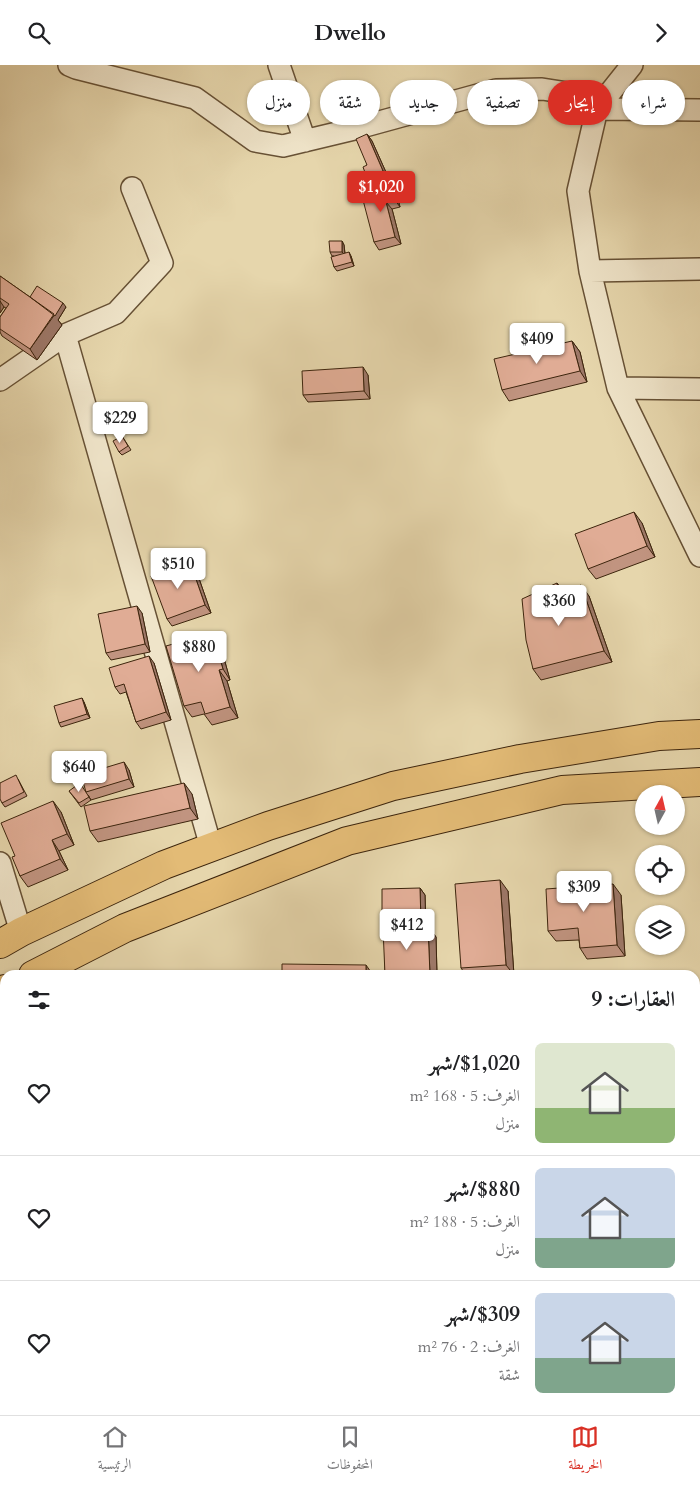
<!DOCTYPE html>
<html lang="ar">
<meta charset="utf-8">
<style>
body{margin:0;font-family:Cardo,Amiri,serif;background:#f2f2f2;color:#202124;direction:rtl;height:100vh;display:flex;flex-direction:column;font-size:19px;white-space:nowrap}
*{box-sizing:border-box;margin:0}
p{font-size:16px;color:#757577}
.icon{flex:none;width:28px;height:28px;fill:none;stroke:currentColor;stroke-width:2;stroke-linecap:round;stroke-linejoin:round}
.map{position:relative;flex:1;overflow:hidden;direction:ltr}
.side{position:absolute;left:0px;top:905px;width:700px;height:445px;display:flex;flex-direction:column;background:#fff;border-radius:15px 15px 0 0;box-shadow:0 1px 4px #0004;direction:rtl}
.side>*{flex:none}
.top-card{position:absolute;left:15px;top:15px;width:670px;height:45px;direction:rtl;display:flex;gap:10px}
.needle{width:32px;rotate:8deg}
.tools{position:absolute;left:635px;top:720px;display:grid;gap:10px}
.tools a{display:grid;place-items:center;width:50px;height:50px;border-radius:50%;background:#fff;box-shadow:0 1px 4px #0004;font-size:25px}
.price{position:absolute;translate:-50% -42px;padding:0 11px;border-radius:5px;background:#fff;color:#222;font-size:16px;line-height:32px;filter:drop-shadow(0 1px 2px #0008)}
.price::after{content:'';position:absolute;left:50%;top:30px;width:15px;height:11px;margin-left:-8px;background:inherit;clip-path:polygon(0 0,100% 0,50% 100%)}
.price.on{background:#d93025;color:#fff}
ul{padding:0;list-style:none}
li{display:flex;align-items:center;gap:15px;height:125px;padding:0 25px}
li+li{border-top:1px solid #e0e0e0}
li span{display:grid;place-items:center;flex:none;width:140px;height:100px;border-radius:8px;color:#555}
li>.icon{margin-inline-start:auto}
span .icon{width:60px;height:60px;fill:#fffc;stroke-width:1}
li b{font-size:21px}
h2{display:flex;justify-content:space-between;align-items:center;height:60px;padding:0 25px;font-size:21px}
.pill{padding:0 18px;border-radius:22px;background:#fff;box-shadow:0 1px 4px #0004;font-size:18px;line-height:45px}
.pill.on{background:#d93025;color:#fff}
header{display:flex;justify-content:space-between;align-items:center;height:65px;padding:0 25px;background:#fff;font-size:22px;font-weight:600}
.menu{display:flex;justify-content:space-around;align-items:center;height:70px;border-top:1px solid #e0e0e0;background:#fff;font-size:14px;color:#757577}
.menu a{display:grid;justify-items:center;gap:2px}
.menu .on{color:#d93025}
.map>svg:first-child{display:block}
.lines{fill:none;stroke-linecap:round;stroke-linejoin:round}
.street-casing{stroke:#675135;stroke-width:24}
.highway-casing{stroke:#3d250d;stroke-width:30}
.street{stroke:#efe4c9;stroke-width:21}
.highway{stroke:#e3bb76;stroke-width:28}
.wall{fill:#c19480;stroke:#3d250d}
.shaded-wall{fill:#9d7868;stroke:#3d250d}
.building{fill:#e0ac95;stroke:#3d250d}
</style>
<header><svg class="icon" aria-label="forward" viewBox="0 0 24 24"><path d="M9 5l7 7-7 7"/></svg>Dwello<svg class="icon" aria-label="search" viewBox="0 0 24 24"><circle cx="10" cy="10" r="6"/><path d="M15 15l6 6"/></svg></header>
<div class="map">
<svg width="700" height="1350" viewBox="0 0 700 1350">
<rect width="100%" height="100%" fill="#e6d6ac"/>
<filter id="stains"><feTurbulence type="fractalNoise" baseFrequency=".004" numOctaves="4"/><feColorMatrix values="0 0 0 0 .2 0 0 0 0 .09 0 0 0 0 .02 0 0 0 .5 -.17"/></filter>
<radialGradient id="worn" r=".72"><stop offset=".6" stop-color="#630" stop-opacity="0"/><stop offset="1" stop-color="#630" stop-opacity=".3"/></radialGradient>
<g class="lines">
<defs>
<path id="street" d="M69,0L76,3L195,33L255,76L283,81L354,64L496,25L542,24L574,29L597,44L700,45
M279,0L305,76
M632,0L597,44L578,126L590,206L618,323L700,491
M590,206L700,204
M65,270L211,782
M0,315L65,270L116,248L162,198L132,123
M618,323L700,324
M0,798L21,867"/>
<path id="highway" d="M0,879L21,867L164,800L268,761L393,721L520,694L659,671L700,669
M33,910L125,863L347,776L562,725L700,717
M0,927L5,924"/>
</defs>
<use href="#street" class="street-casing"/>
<use href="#highway" class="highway-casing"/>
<use href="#street" class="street"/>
<use href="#highway" class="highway"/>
</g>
<path class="wall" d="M367,69L372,76L389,114L373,121L367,113Z
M390,116L395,123L400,142L392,144L401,179L379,185L374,177L381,131Z
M342,176L344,180L345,188L351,191L354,201L337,206L334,202V191H332L330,187Z
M0,211L30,232L66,242L58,255L62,260L37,295L2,271L0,267V252L6,243L4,242L0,248Z
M572,276L580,287L587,317L509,336L502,325Z
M368,310L370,334L308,337L303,330Z
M122,371L131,385L122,390L119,387Z
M642,458L655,492L596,514L588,504Z
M190,497L196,505L211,548L172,561L167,554Z
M557,518L564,528L589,531L612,597L541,615L533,604Z
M142,548L150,587L111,595L106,588Z
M220,579L230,615L227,616L238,653L212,660L204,649L192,652L184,641Z
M154,598L171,655L141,664L136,657L126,627L120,629L115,622Z
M84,637L90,653L61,662L59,658Z
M129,705L134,722L91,735L88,730L91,735L81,742L69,726L86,727Z
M18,714L27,731L5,742L2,738Z
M192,729L198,754L98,777L90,766Z
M61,747L74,780L59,786L68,805L28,822L20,811L15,791Z
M420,823L425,830L426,861H428L436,872L437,910H385V863L382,859Z
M508,826L514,910H466L461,903Z
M621,830L625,891L587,894L580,883L579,875L556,876L548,866Z
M695,999L698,1003L700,1021V1066L695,1067Z"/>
<path class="shaded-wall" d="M367,69L372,76L389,114L383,106Z
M390,116L395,123L400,142L395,135Z
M386,137L392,144L401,179L395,172Z
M342,176L344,180L345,190L342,187Z
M349,187L351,191L354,201L352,197Z
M0,236L4,242L0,248Z
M63,238L66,242L58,255L62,260L37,295L30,284Z
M572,276L580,287L587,317L580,306Z
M363,302L368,310L370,334L364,326Z
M634,447L642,458L655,492L647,481Z
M190,497L196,505L211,548L205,540Z
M557,518L565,529L558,530Z
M581,520L589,531L612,597L604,586Z
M137,541L142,548L150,587L145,579Z
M212,568L220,579L230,615L223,604Z
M149,591L154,598L171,655L166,647Z
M219,605L227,616L238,653L230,642Z
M82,633L84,637L90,653L87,649Z
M124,697L129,705L134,722L129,714Z
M184,718L192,729L198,754L190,743Z
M53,736L61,747L74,780L67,769Z
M52,775L59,786L68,805L60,794Z
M500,815L508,826L514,910L506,900Z
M613,819L621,830L625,891L617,880Z
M420,823L425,830L426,866L421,858Z
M428,861L436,872L437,910H430Z
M366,900L373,910H366Z
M695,999L698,1003L700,1021V1060L696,1055L695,1039Z
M34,1345H41V1350H34Z
M325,1345H332L333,1350H325Z
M501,1345H509V1350H501Z
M567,1345H574L575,1350H567Z"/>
<path class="building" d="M367,69L383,106L367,113L363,102L367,100L356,74Z
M390,116L395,135L386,137L395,172L374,177L363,135L381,131L378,119Z
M329,176H342V187H330Z
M349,187L352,197L334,202L331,192Z
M0,211L54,249L30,284L0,264V252L9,239L0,233Z
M37,221L63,238L55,251L30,232Z
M572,276L580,306L502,325L494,294Z
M363,302L364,326L303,330L302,306Z
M122,371L128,381L119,387L113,376Z
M634,447L647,481L588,504L575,469Z
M190,497L205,540L167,554L151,511Z
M557,518L558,530L581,520L604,586L533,604L526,575L522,534Z
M137,541L145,579L106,588L98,549Z
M212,568L223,604L219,605L230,642L205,649L201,637L184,641L166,581Z
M149,591L166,647L136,657L124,619L115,622L109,603Z
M82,633L87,649L59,658L54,641Z
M124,697L129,714L86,727L81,710Z
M16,710L24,727L2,738L0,734V718Z
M80,718L89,732L79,738L69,726Z
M184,718L190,743L90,766L84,741Z
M53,736L67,769L52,775L60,794L20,811L12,792L15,791L1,758Z
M500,815L506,900L461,903L455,819Z
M613,819L617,880L580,883L578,863L548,866L546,824Z
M420,823L421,858L382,859V824Z
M428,861L430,910H385L383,863Z
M282,899L366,900V910H282Z
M695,1039L696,1055H695Z
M0,1310H5V1345H34V1350H0Z
M255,1345H325V1350H255Z
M430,1345H501V1350H430Z
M523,1345H567V1350H524Z"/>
<rect width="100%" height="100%" filter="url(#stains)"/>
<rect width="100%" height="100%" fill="url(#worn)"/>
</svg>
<div class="tools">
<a><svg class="needle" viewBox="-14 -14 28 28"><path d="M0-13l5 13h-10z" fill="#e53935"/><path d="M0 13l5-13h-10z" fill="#757577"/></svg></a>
<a><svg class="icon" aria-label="locate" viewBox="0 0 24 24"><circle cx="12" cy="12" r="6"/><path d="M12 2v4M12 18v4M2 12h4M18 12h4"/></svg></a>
<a><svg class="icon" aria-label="layers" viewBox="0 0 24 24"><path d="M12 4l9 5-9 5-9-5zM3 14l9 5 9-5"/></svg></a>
</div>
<b class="price on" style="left:381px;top:148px">$1,020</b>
<b class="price" style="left:537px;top:300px">$409</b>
<b class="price" style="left:120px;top:379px">$229</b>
<b class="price" style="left:178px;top:525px">$510</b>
<b class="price" style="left:559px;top:562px">$360</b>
<b class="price" style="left:199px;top:608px">$880</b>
<b class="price" style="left:79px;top:728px">$640</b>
<b class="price" style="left:584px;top:848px">$309</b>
<b class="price" style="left:407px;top:886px">$412</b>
<div class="top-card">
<a class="pill">شراء</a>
<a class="pill on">إيجار</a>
<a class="pill">تصفية</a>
<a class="pill">جديد</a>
<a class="pill">شقة</a>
<a class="pill">منزل</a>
</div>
<section class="side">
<h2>العقارات: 9<svg class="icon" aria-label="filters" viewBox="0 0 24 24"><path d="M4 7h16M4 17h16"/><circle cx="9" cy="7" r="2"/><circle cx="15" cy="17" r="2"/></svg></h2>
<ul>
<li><span style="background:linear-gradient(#dfe7d0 65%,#8fb573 0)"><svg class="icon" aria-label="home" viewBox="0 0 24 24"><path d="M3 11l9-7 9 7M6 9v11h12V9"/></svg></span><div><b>$1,020/شهر</b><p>الغرف: 5 · 168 m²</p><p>منزل</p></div><svg class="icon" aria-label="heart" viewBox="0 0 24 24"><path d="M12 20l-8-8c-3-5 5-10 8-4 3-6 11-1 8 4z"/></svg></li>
<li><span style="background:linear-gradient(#c9d6e8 70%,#7fa58c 0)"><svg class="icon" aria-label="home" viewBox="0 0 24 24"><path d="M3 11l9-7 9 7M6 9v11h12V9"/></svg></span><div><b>$880/شهر</b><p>الغرف: 5 · 188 m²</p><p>منزل</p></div><svg class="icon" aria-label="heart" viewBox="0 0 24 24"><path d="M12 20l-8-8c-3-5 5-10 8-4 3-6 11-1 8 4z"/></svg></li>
<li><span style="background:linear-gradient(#c9d6e8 65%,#7fa58c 0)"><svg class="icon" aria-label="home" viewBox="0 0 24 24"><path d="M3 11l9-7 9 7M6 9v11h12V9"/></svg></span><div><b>$309/شهر</b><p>الغرف: 2 · 76 m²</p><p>شقة</p></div><svg class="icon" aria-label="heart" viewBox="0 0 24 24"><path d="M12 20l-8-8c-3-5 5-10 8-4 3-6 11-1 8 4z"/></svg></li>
</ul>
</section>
</div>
<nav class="menu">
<a class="on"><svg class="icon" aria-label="map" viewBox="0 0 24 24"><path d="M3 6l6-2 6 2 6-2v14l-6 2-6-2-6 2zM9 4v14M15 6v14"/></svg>الخريطة</a>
<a><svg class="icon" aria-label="saved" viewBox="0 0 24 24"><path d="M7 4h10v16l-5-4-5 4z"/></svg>المحفوظات</a>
<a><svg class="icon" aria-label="home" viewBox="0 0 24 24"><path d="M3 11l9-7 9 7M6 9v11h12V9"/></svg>الرئيسية</a>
</nav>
